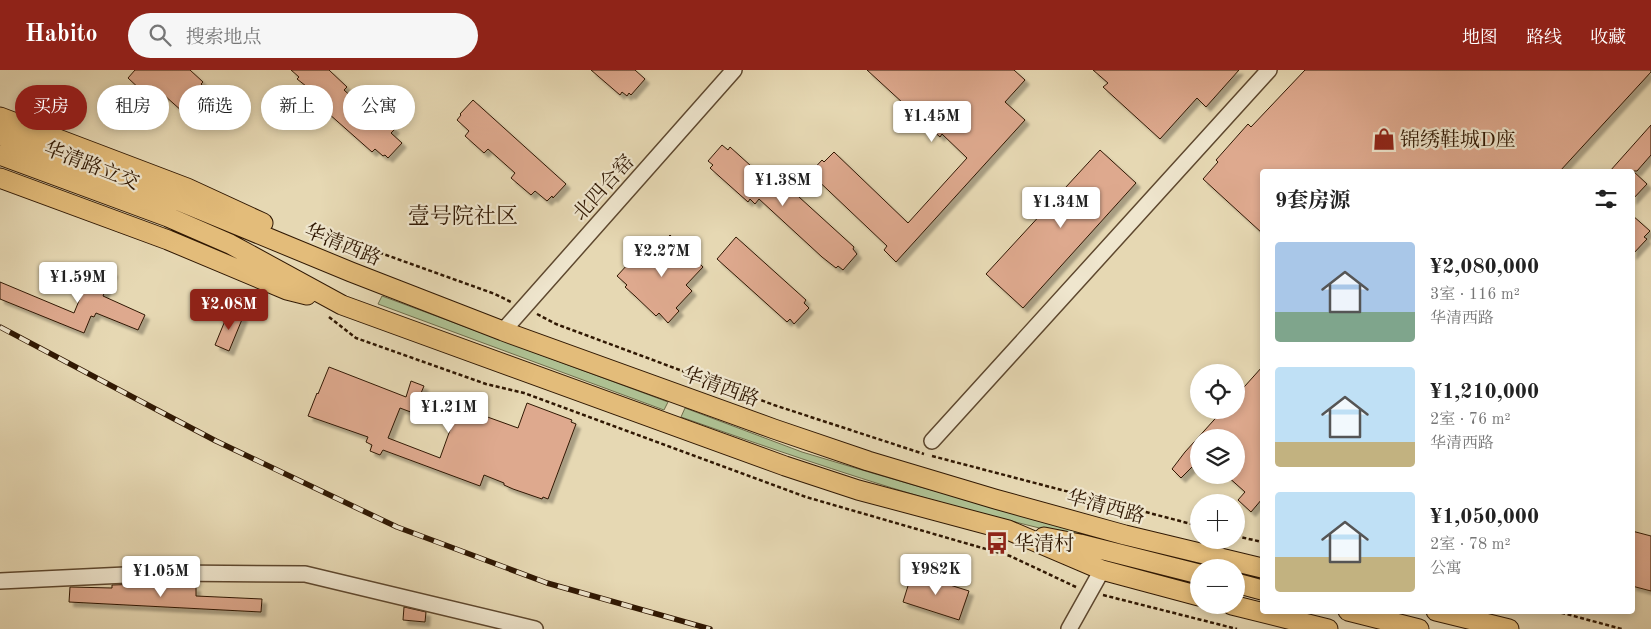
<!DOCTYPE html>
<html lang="zh">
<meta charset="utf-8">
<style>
body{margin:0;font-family:"Old Standard TT","Noto Serif SC",serif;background:#f6f6f6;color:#222;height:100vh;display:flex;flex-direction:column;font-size:19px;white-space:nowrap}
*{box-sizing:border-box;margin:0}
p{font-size:16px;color:#767676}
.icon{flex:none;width:28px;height:28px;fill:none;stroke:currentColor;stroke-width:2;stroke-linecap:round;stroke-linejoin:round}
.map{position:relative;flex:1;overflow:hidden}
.details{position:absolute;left:1260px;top:99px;width:375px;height:445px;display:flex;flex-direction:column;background:#fff;border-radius:5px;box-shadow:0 2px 8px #0003}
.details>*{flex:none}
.banner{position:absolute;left:15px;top:15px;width:475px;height:45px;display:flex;gap:10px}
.controls{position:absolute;left:1190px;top:294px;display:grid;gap:10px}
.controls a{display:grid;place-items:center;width:55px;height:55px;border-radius:50%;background:#fff;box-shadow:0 2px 8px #0003;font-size:25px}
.price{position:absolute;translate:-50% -42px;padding:0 11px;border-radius:5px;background:#fff;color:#222;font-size:16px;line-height:32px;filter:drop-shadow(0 1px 2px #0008)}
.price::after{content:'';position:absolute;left:50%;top:30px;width:15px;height:11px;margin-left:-8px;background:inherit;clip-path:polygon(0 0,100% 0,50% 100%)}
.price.on{background:#8f2418;color:#fff}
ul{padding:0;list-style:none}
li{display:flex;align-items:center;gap:15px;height:125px;padding:0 15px}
li span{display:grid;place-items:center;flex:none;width:140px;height:100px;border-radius:5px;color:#555}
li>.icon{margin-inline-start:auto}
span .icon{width:60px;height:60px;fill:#fffc;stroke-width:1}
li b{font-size:21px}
h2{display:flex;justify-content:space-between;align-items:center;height:60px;padding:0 15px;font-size:21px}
.tag{padding:0 18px;border-radius:22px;background:#fff;box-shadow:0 2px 8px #0003;font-size:18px;line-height:45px}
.tag.on{background:#8f2418;color:#fff}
header{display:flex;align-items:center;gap:30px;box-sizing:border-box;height:70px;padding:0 25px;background:#8f2418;color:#fff}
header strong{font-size:24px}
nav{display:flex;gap:28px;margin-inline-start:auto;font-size:18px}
.search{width:350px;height:45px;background:#f6f6f6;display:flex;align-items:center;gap:12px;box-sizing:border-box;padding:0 18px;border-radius:28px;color:#767676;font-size:19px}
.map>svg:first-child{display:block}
.green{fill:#aec092;stroke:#6f6c4a}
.building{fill:#dea98e;stroke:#301803;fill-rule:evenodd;filter:url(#shadow)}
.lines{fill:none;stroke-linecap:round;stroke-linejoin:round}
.minor-casing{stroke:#5e482f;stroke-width:18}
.major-casing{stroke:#301803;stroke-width:21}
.path{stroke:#301803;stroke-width:2.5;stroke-dasharray:4 2.5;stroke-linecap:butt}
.minor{stroke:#efe6ce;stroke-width:15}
.major{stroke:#e3bc7a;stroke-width:19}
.rail-casing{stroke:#301803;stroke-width:5.5}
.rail{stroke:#efe6ce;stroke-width:4;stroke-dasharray:11;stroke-linecap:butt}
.labels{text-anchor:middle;stroke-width:4.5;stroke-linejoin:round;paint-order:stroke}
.poi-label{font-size:20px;fill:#301803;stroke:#efe6ce;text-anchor:start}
.street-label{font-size:20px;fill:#301803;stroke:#efe6ce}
.quarter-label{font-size:22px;fill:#301803;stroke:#efe6ce}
</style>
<header>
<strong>Habito</strong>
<div class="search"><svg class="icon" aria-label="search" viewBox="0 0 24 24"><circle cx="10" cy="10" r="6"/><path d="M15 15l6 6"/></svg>搜索地点</div>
<nav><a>地图</a><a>路线</a><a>收藏</a></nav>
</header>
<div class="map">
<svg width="1651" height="559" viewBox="0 0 1651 559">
<defs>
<filter id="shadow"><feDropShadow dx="4.5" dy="4.5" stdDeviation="1" flood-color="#0004"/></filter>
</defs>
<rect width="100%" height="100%" fill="#e6d8b3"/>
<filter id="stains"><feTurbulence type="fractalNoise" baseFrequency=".004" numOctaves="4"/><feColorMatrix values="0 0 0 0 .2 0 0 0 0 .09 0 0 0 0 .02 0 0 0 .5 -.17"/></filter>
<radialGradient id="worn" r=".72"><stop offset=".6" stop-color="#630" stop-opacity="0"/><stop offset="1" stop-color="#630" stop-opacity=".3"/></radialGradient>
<path class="green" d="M382,226L668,332L664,340L378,234Z
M685,338L802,382L872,403L924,418L1224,497H1202C1109,474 1015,454 922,427C841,403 761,375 681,347Z"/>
<path class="building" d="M135,0H190L203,12L201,14L218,30L200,49L187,37L183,42L164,25L156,34L128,8Z
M291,0H329L347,17L344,20L366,40L370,36L395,59L391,63L402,73L388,88L385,85L383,86L375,79L372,82L302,20L306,16L297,9L299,7Z
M591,0H635L645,9L631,25L629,23L627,26L622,22L620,25Z
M867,0H1014L1025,10L1005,32L1025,50L896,192L884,180L887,176L810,103L822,90L824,92L834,82L908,153L967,88L942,64L940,67Z
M1093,0H1239L1206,37L1197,28L1160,69L1103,17L1108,13Z
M1305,0H1651V2L1560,101H1262V163L1203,109L1218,92L1216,90L1248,54L1251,57Z
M473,30L566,114L553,128L552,126L547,131L535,121L531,125L511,108L515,103L488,79L484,83L465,66L469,61L457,50L461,45L460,44Z
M1651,55V85L1637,101H1633L1647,114L1632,130V101H1610Z
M722,75L728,80L730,77L782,124L788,117L854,177L853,179L857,184L843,200L838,196L836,198L822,187L759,129L755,134L750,129L748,132L710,98L713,95L708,91Z
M1100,80L1136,113L1023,238L986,204L1044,141L1038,135L1048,125L1054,130Z
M1632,145L1650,161L1644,167L1647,169L1632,185Z
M670,165L703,197L686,215L692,221L676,238L679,241L668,253L659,243L656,246L635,226L625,217L627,215L617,206L628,194L631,196L646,179L652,184Z
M736,167L806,230L804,233L809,238L794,254L790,249L787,252L717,189Z
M94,194L113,202L103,226L145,245L138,260L96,243L94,247L91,246L84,263L0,229V212L74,243Z
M229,241L243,247L229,281L215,275Z
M329,297L406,327L411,311L424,316L421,323L518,358L527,333L572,350L571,352L576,354L548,429L543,427L542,429L513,419L504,415V413L484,405L480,416L383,380L380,385L370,381L372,375L366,372L368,367L308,346L317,323L318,324ZM400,338L424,347L427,339L454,349L440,388L388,368Z
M1262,297V429L1251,442L1238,430L1245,422L1226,405H1236V368H1199V390L1181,408L1172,399L1185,382L1223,340H1236V326Z
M1632,461L1651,466V521L1632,516Z
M912,503L969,521L959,550L903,532Z
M143,514L196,517V526L262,529L261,542L69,532L70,517L112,518V515Z
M404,537L426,542L425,552L403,550Z"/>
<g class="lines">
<defs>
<path id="minor" d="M503,261L734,0
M932,371L1269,0
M0,511L167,503L305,504L535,559
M1069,559L1102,500"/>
<path id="major" d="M0,47L187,118L263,153
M0,65L179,131L351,202L503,261L774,359L868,391L995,429L1125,465L1262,498
M0,85L168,147L230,174L342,235L785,396L858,420L1008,460L1102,500L1199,526
M0,108L168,170L287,220L307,225
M1044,467L1080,474L1199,504
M1236,513L1262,520
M1232,535L1328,559
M1348,541L1419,559
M1436,541L1509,559"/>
</defs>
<use href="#minor" class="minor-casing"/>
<use href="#major" class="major-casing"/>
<path class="path" d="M335,178L361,176L495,224L511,232
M537,244L556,254L774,335L924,384
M329,247L356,268L486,314L524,323L806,427L1010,486L1076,517
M932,386L1199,456
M1236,466L1262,472
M1103,525L1237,559
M1555,541L1622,559"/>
<use href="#minor" class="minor"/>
<use href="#major" class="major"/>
<defs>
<path id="rail" d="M0,257L216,371L397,457L547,513L710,559"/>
</defs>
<use href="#rail" class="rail-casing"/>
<use href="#rail" class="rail"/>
</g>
<defs>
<symbol id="shop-bare" viewBox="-9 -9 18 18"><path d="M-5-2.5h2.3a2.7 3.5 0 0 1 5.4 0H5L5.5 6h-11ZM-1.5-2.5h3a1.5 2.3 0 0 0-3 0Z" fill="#8f2418" stroke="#efe6ce" stroke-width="2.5" paint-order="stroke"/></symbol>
<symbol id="bus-bare" viewBox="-9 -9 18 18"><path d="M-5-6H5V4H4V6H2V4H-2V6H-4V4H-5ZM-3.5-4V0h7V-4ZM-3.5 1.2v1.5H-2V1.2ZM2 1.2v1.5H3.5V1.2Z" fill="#8f2418" stroke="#efe6ce" stroke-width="2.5" paint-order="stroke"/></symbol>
</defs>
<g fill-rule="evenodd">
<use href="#shop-bare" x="1368" y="53" width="32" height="32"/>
<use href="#bus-bare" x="981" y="457" width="32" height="32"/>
</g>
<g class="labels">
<g class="poi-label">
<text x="1400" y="76">锦绣鞋城D座</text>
<text x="1014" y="480">华清村</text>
</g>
<g class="street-label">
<text transform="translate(92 95) rotate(21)" y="7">华清路立交</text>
<text transform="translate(603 117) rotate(-48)" y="7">北四合窑</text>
<text transform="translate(343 174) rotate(22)" y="7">华清西路</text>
<text transform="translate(721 316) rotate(20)" y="7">华清西路</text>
<text transform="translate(1106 436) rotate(15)" y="7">华清西路</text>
</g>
<g class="quarter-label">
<text x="463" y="153">壹号院社区</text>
</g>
</g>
<rect width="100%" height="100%" filter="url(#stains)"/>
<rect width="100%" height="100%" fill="url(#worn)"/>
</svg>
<div class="controls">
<a><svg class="icon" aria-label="locate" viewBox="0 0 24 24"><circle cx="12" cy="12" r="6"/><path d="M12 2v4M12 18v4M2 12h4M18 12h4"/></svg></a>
<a><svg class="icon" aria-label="layers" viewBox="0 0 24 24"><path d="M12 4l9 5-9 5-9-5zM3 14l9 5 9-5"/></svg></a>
<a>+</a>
<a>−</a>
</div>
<b class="price" style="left:932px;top:73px">¥1.45M</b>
<b class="price" style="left:783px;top:137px">¥1.38M</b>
<b class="price" style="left:1061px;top:159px">¥1.34M</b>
<b class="price" style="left:662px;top:208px">¥2.27M</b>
<b class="price" style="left:78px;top:234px">¥1.59M</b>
<b class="price on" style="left:229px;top:261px">¥2.08M</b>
<b class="price" style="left:449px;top:364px">¥1.21M</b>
<b class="price" style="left:936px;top:526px">¥982K</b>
<b class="price" style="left:161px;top:528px">¥1.05M</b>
<div class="banner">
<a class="tag on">买房</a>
<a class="tag">租房</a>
<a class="tag">筛选</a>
<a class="tag">新上</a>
<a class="tag">公寓</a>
</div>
<section class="details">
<h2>9套房源<svg class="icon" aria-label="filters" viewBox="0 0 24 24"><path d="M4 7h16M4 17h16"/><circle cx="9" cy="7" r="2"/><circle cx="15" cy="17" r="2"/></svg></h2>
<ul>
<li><span style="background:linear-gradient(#a9c7e8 70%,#7fa58c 0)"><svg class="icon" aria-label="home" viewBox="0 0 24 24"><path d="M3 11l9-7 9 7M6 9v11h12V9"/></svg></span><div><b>¥2,080,000</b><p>3室 · 116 m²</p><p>华清西路</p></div></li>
<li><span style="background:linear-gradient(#bfe0f5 75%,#c2b280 0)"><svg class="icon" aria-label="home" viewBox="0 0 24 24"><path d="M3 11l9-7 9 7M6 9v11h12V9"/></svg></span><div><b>¥1,210,000</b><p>2室 · 76 m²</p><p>华清西路</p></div></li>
<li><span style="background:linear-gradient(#bfe0f5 65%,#c2b280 0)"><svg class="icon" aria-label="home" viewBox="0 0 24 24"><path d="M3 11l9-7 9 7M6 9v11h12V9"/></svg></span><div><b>¥1,050,000</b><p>2室 · 78 m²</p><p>公寓</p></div></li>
</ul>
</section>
</div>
